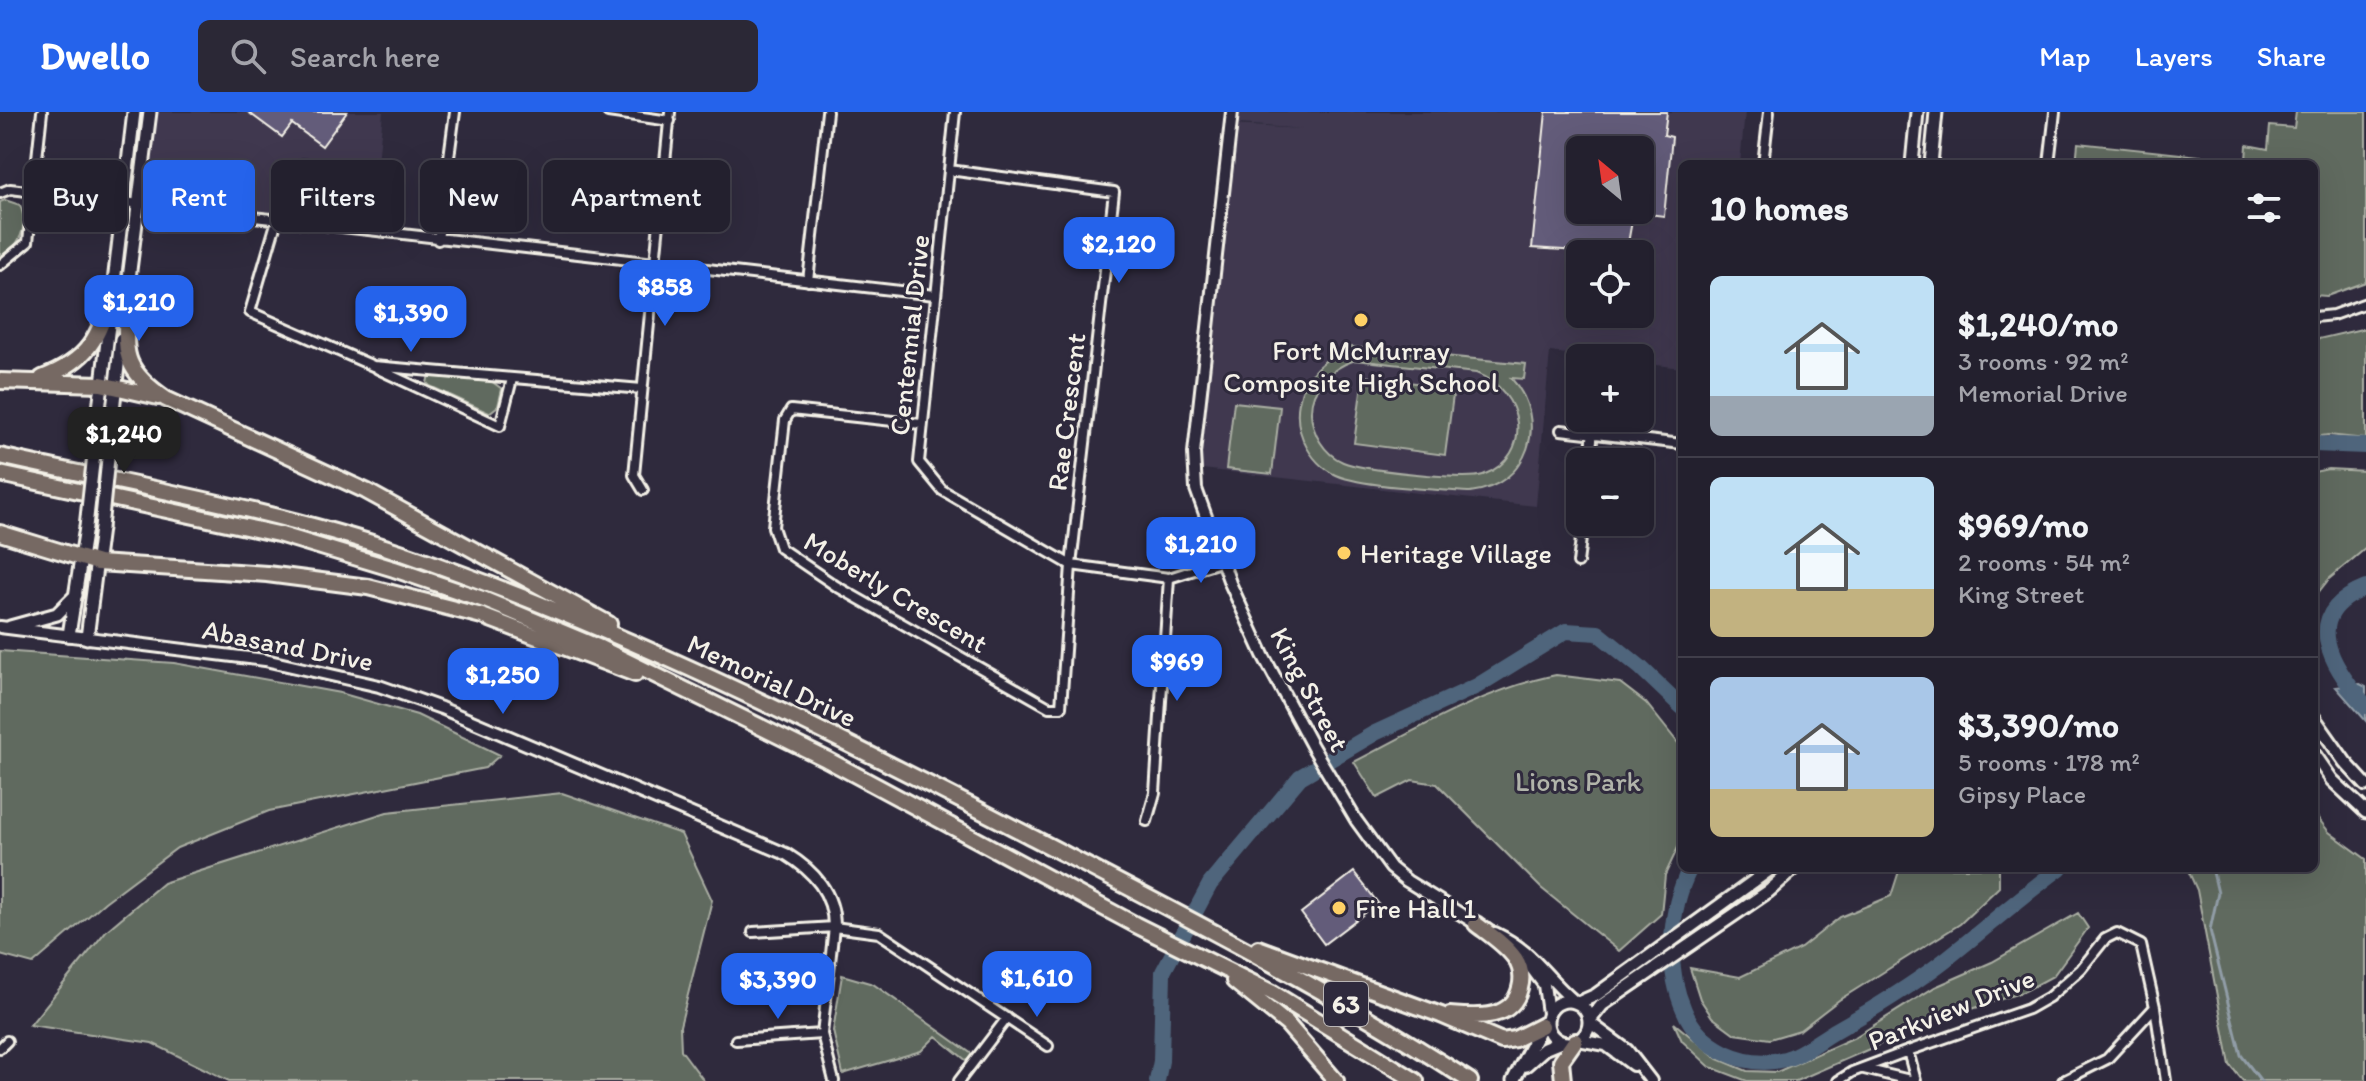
<!DOCTYPE html>
<meta charset="utf-8">
<style>
body{margin:0;font-family:Itim,sans-serif;background:#2b2836;color:#f1f3f6;height:100vh;display:flex;flex-direction:column;font-size:30px;white-space:nowrap}
*{box-sizing:border-box;margin:0}
p{font-size:26px;color:#a3a3aa}
.icon{flex:none;width:44px;height:44px;fill:none;stroke:currentColor;stroke-width:2;stroke-linecap:round;stroke-linejoin:round}
.map{position:relative;flex:1;overflow:hidden}
.panel{position:absolute;left:1678px;top:48px;width:640px;height:712px;display:flex;flex-direction:column;background:#23202e;border-radius:12px;box-shadow:0 8px 32px #0002,0 0 0 2px #403e4a}
.panel>*{flex:none}
.hud{position:absolute;left:24px;top:48px;width:760px;height:72px;display:flex;gap:16px}
.needle{width:52px;rotate:331deg}
.tools{position:absolute;left:1566px;top:24px;display:grid;gap:16px}
.tools a{display:grid;place-items:center;width:88px;height:88px;border-radius:12px;background:#23202e;box-shadow:0 8px 32px #0002,0 0 0 2px #403e4a;font-size:40px}
.price{position:absolute;translate:-50% -68px;padding:0 18px;border-radius:16px;background:#2563eb;color:#fff;font-size:26px;line-height:52px;filter:drop-shadow(0 2px 4px #0008)}
.price::after{content:'';position:absolute;left:50%;top:48px;width:24px;height:18px;margin-left:-12px;background:inherit;clip-path:polygon(0 0,100% 0,50% 100%)}
.price.current{background:#222;color:#fff}
ul{padding:0;list-style:none}
li{display:flex;align-items:center;gap:24px;height:200px;padding:0 32px}
li+li{border-top:2px solid #403e4a}
li span{display:grid;place-items:center;flex:none;width:224px;height:160px;border-radius:12px;color:#555}
li>.icon{margin-inline-start:auto}
span .icon{width:96px;height:96px;fill:#fffc;stroke-width:1}
li b{font-size:34px}
h2{display:flex;justify-content:space-between;align-items:center;height:96px;padding:0 32px;font-size:34px}
.chip{padding:0 28px;border-radius:12px;background:#23202e;box-shadow:0 8px 32px #0002,0 0 0 2px #403e4a;font-size:28px;line-height:72px}
.chip.current{background:#2563eb;color:#fff}
header{display:flex;align-items:center;gap:48px;box-sizing:border-box;height:112px;padding:0 40px;background:#2563eb;color:#fff}
header strong{font-size:38px}
nav{display:flex;gap:44px;margin-inline-start:auto;font-size:28px}
.search{width:560px;height:72px;background:#2b2836;display:flex;align-items:center;gap:20px;box-sizing:border-box;padding:0 28px;border-radius:12px;color:#a3a3aa;font-size:30px}
.map>svg:first-child{display:block}
.built{fill:#3f394f;fill-rule:evenodd}
.green{fill:#606a5e;stroke:#aaaea3;stroke-width:2;fill-rule:evenodd}
.water{fill:#4f657b;stroke:#919da7;stroke-width:2}
.lines{fill:none;stroke-linecap:round;stroke-linejoin:round}
.stream{stroke:#919da7;stroke-width:3}
.river{stroke:#4f657b;stroke-width:16}
.building{fill:#645c7a;stroke:#f4f1e8;stroke-width:2}
.minor-casing{stroke:#f4f1e8;stroke-width:14}
.tertiary-casing{stroke:#f4f1e8;stroke-width:16}
.secondary-casing{stroke:#f4f1e8;stroke-width:17}
.motorway-casing{stroke:#f4f1e8;stroke-width:20}
.minor{stroke:#2f2a3d;stroke-width:8}
.tertiary{stroke:#2f2a3d;stroke-width:10}
.secondary{stroke:#2f2a3d;stroke-width:11}
.motorway{stroke:#766964;stroke-width:14}
.secondary-bridge-casing{stroke:#f4f1e8;stroke-width:17;stroke-linecap:butt}
.secondary-bridge{stroke:#2f2a3d;stroke-width:11}
.poi-dot{fill:#ffd166;stroke:#2f2a3d;stroke-width:3}
.labels{text-anchor:middle;stroke-width:6;stroke-linejoin:round;paint-order:stroke}
.shield{fill:#2f2a3d;stroke:#b9b5b5;stroke-width:2}
.shield-label{font-size:26px;font-weight:bold;fill:#f4f1e8}
.street-label{font-size:28px;fill:#f4f1e8;stroke:#2f2a3d}
.poi-label{font-size:28px;fill:#f4f1e8;stroke:#2f2a3d;text-anchor:start}
.park-label{font-size:28px;fill:#b1b4aa;stroke:#2f2a3d}
</style>
<header>
<strong>Dwello</strong>
<div class="search"><svg class="icon" aria-label="search" viewBox="0 0 24 24"><circle cx="10" cy="10" r="6"/><path d="M15 15l6 6"/></svg>Search here</div>
<nav><a>Map</a><a>Layers</a><a>Share</a></nav>
</header>
<div class="map">
<svg width="2366" height="969" viewBox="0 0 2366 969">
<rect width="100%" height="100%" fill="#2f2a3d"/>
<filter id="ink" filterUnits="userSpaceOnUse"><feTurbulence type="fractalNoise" baseFrequency=".0125" numOctaves="2"/><feDisplacementMap in="SourceGraphic" scale="16" xChannelSelector="R" yChannelSelector="G"/><feConvolveMatrix kernelMatrix="1 2 1 2 8 2 1 2 1" color-interpolation-filters="sRGB"/></filter>
<g filter="url(#ink)">
<path class="built" d="M149,0H383L378,51L301,45L292,110L139,92Z
M1240,0H1745L1740,52H1682V256L1640,251V246H1602L1550,240L1536,394L1193,356L1230,13L1304,17L1239,12ZM1580,38H1640V98H1580ZM1580,142H1640V202H1580Z"/>
<path class="green" d="M2296,0H2366V170L2327,184L2314,183V52H2076L2078,31L2246,49L2247,33L2268,37L2270,14L2294,16Z
M5,88L20,93C30,117 18,134 0,148V90Z
M2366,216V327L2328,323L2314,325V228Z
M1351,235L1526,252L1524,267L1511,266C1550,308 1529,374 1470,380C1437,378 1371,375 1341,365C1312,355 1293,321 1299,290C1304,261 1325,246 1351,235ZM1355,248L1476,261C1523,278 1536,343 1483,363C1467,369 1361,358 1343,350C1324,342 1312,321 1311,301C1310,274 1332,256 1355,248Z
M429,263L491,269L502,277L498,294L489,301L430,274L427,271Z
M1363,264L1454,276L1445,343L1354,331Z
M1234,290L1280,295L1272,362L1226,357Z
M2328,357L2366,359V436L2329,467L2317,482L2314,471V360Z
M0,539L174,551L340,581L417,603L500,643L485,656L269,699L177,736L105,790L33,852L0,843Z
M1556,563L1620,571L1646,591L1682,636V727L1665,763L1661,802L1619,839L1541,776L1437,672L1412,668L1377,686L1354,650C1418,617 1485,577 1556,563Z
M562,681L681,722L712,788L680,914L681,938L704,969H229L152,931L30,913L106,819L163,771L387,700Z
M2314,701L2329,720L2366,747V969H2243L2230,953L2197,778L2187,756H2314Z
M1900,756H1999V775L1960,812L1839,888L1800,918L1770,927L1735,922L1712,905L1700,887L1690,856L1740,865L1801,836L1840,805L1891,784Z
M2078,801L2088,816L2053,864L2025,879L1922,914L1796,969H1747L1710,955L1682,929L1674,911L1718,947L1747,959L1777,960L1855,925L1935,875L1992,850Z
M842,863L873,872L972,942L967,949L936,924L921,939L843,962L833,919Z"/>
<path class="water" d="M2360,572L2366,575V609L2336,575Z"/>
<g class="lines">
<path class="stream" d="M2212,756L2218,781L2210,818L2241,943L2261,969"/>
<path class="river" d="M2314,332L2366,334
M2366,476C2297,503 2333,556 2366,594
M1690,756C1669,798 1665,855 1684,898C1700,937 1745,957 1785,947C1801,943 1818,929 1833,920C1870,899 1907,877 1941,851C1981,820 2019,786 2060,756
M1157,969L1161,949L1163,860L1210,772L1300,665L1375,621L1477,574L1566,519L1598,521L1640,555L1682,595"/>
</g>
<path class="building" d="M248,0H347L322,34L292,12L282,25Z
M1546,0H1667L1664,23L1672,25L1664,104L1640,101V38H1580V98H1634L1626,142L1532,136Z
M1354,760L1378,791L1324,832L1301,801Z"/>
<g class="lines">
<defs>
<path id="minor" d="M608,0L670,9
M955,0L919,350L942,378L1071,453L1169,466L1223,449
M1763,52L1769,0
M2049,52L2055,0
M0,81L10,77L935,183
M277,108L250,200L373,254L642,277
M438,128L455,0
M0,153L28,130L42,0
M808,169L827,0
M2314,205L2333,203L2366,191
M378,257L500,314L512,267
M921,312L791,298L785,308L773,415L780,436L836,474L1049,595H1061L1071,453L1114,80L949,58
M1561,318L1682,332
M1590,350L1594,306
M643,378L634,363L670,0
M1578,451L1583,410
M1147,709L1155,681L1169,466
M753,820L834,815L879,821L1048,934
M736,928L822,922
M0,936L7,929
M1908,939L1916,969
M1864,957L1914,969
M834,969L822,922L834,815
M959,969L1007,906
M1838,969L1852,960L1908,939L2028,897L2049,885L2081,857L2105,827L2117,821L2141,833L2155,895L2166,969
M2063,969L2107,947L2155,895"/>
<path id="tertiary" d="M1232,0L1194,341L1196,377L1230,471L1263,543L1312,634L1356,708L1391,756L1407,769L1480,814
M0,515L265,548L379,574L441,596L786,742C814,759 834,781 834,815
M1495,821C1535,840 1543,863 1574,889
M1523,845L1544,873L1548,901
M1589,910L1627,938L1651,969
M1578,928L1606,933L1633,953"/>
<path id="secondary" d="M1912,52L1917,0
M1931,52L1936,0
M126,190L150,0
M98,306L134,0
M112,307L121,227
M10,515L57,502L76,483
M69,523L86,415
M87,526L101,416
M2314,606L2345,650L2366,673
M2314,642L2332,668L2366,700
M1547 910a21 21 0 1 1 42 0a21 21 0 1 1-42 0Z
M1578,891L1596,883L1772,756
M1590,908L1602,893L1769,779L1795,756
M1526,953L1544,937L1561,930
M1513,969L1543,911"/>
<path id="motorway" d="M127,182C127,237 116,253 166,287L366,379L609,512
M42,266C89,248 99,226 112,179
M0,269L101,272L158,285
M0,344C133,374 271,397 400,440C617,514 823,617 1026,722C1176,800 1328,877 1470,969
M0,362L278,422L394,457L485,488L600,536L826,647L1136,813L1273,881L1416,969
M0,421L98,451L267,462L368,475L482,504L635,562
M1258,836L1441,903L1502,929L1515,927L1541,914
M1234,869L1287,912L1336,969
M1450,903C1476,905 1512,909 1520,876C1523,865 1521,855 1515,846C1505,832 1489,822 1476,812
M1563,969L1561,949L1575,929"/>
</defs>
<use href="#minor" class="minor-casing"/>
<use href="#tertiary" class="tertiary-casing"/>
<use href="#secondary" class="secondary-casing"/>
<use href="#motorway" class="motorway-casing"/>
<use href="#minor" class="minor"/>
<use href="#tertiary" class="tertiary"/>
<use href="#secondary" class="secondary"/>
<use href="#motorway" class="motorway"/>
<defs>
<path id="secondary-bridge" d="M86,415L98,306
M101,416L112,307"/>
</defs>
<use href="#secondary-bridge" class="secondary-bridge-casing"/>
<use href="#secondary-bridge" class="secondary-bridge"/>
</g>
</g>
<g class="poi-dot">
<circle cx="1361" cy="208" r="8"/>
<circle cx="1344" cy="441" r="8"/>
<circle cx="1339" cy="796" r="8"/>
</g>
<g class="labels">
<rect class="shield" x="1324" y="870" width="44" height="44" rx="6"/>
<g class="shield-label">
<text x="1346" y="901">63</text>
</g>
<g class="street-label">
<text transform="translate(909 223) rotate(-84)" y="10">Centennial Drive</text>
<text transform="translate(1066 300) rotate(-83)" y="10">Rae Crescent</text>
<text transform="translate(896 480) rotate(31)" y="10">Moberly Crescent</text>
<text transform="translate(288 533) rotate(11)" y="10">Abasand Drive</text>
<text transform="translate(772 568) rotate(25)" y="10">Memorial Drive</text>
<text transform="translate(1310 577) rotate(62)" y="10">King Street</text>
<text transform="translate(1951 897) rotate(-22)" y="10">Parkview Drive</text>
</g>
<g class="poi-label">
<text x="1361" y="248" text-anchor="middle">Fort McMurray<tspan x="1361" dy="32">Composite High School</tspan></text>
<text x="1360" y="451">Heritage Village</text>
<text x="1355" y="806">Fire Hall 1</text>
</g>
<g class="park-label">
<text x="1578" y="679">Lions Park</text>
</g>
</g>
</svg>
<div class="tools">
<a><svg class="needle" viewBox="-14 -14 28 28"><path d="M0-13l5 13h-10z" fill="#e53935"/><path d="M0 13l5-13h-10z" fill="#a3a3aa"/></svg></a>
<a><svg class="icon" aria-label="locate" viewBox="0 0 24 24"><circle cx="12" cy="12" r="6"/><path d="M12 2v4M12 18v4M2 12h4M18 12h4"/></svg></a>
<a>+</a>
<a>−</a>
</div>
<b class="price" style="left:1119px;top:173px">$2,120</b>
<b class="price" style="left:665px;top:216px">$858</b>
<b class="price" style="left:139px;top:231px">$1,210</b>
<b class="price" style="left:411px;top:242px">$1,390</b>
<b class="price current" style="left:124px;top:363px">$1,240</b>
<b class="price" style="left:1201px;top:473px">$1,210</b>
<b class="price" style="left:1177px;top:591px">$969</b>
<b class="price" style="left:503px;top:604px">$1,250</b>
<b class="price" style="left:1037px;top:907px">$1,610</b>
<b class="price" style="left:778px;top:909px">$3,390</b>
<div class="hud">
<a class="chip">Buy</a>
<a class="chip current">Rent</a>
<a class="chip">Filters</a>
<a class="chip">New</a>
<a class="chip">Apartment</a>
</div>
<section class="panel">
<h2>10 homes<svg class="icon" aria-label="filters" viewBox="0 0 24 24"><path d="M4 7h16M4 17h16"/><circle cx="9" cy="7" r="2"/><circle cx="15" cy="17" r="2"/></svg></h2>
<ul>
<li><span style="background:linear-gradient(#bfe0f5 75%,#9aa5b1 0)"><svg class="icon" aria-label="home" viewBox="0 0 24 24"><path d="M3 11l9-7 9 7M6 9v11h12V9"/></svg></span><div><b>$1,240/mo</b><p>3 rooms · 92 m²</p><p>Memorial Drive</p></div></li>
<li><span style="background:linear-gradient(#bfe0f5 70%,#c2b280 0)"><svg class="icon" aria-label="home" viewBox="0 0 24 24"><path d="M3 11l9-7 9 7M6 9v11h12V9"/></svg></span><div><b>$969/mo</b><p>2 rooms · 54 m²</p><p>King Street</p></div></li>
<li><span style="background:linear-gradient(#a9c7e8 70%,#c2b280 0)"><svg class="icon" aria-label="home" viewBox="0 0 24 24"><path d="M3 11l9-7 9 7M6 9v11h12V9"/></svg></span><div><b>$3,390/mo</b><p>5 rooms · 178 m²</p><p>Gipsy Place</p></div></li>
</ul>
</section>
</div>
